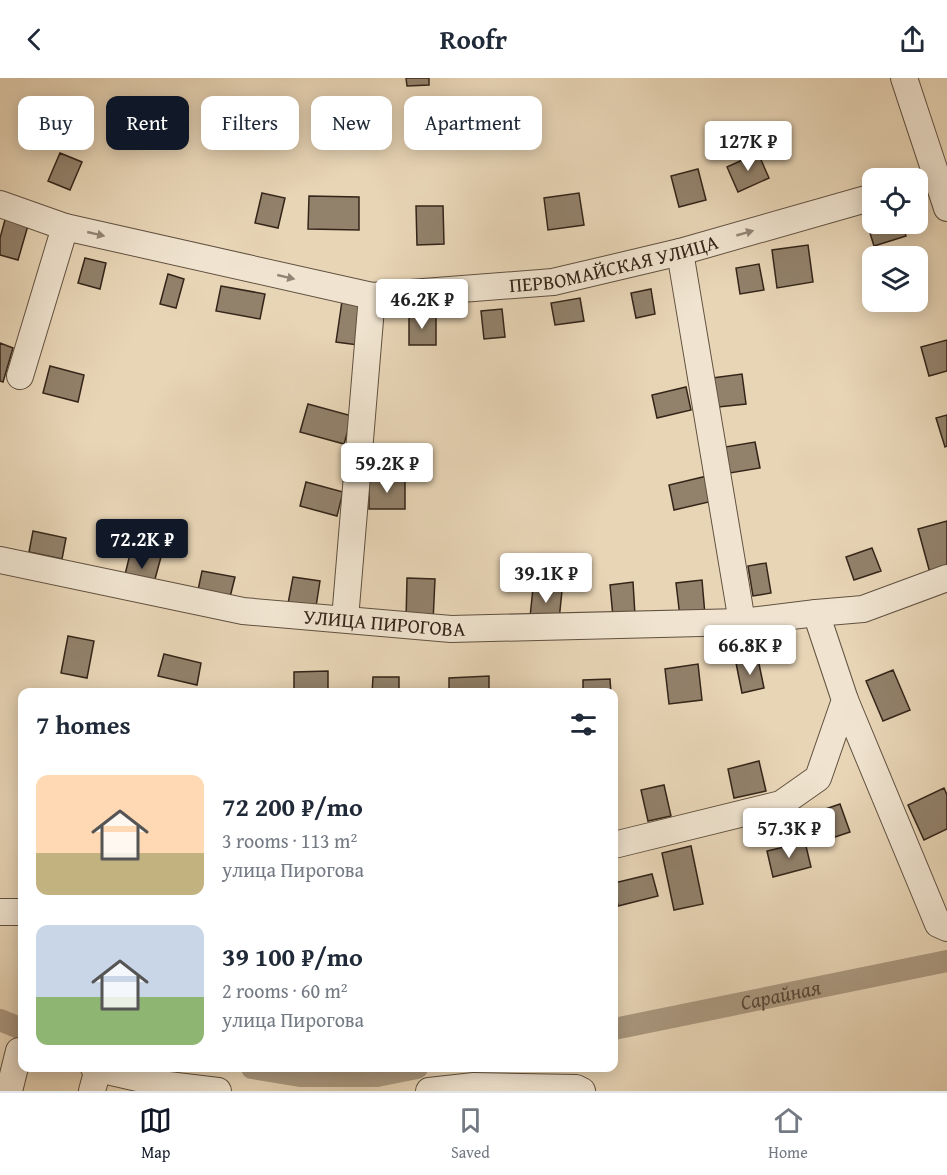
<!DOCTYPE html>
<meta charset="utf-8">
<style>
body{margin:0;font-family:"Gentium Book Plus",serif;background:#f6f6f7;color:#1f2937;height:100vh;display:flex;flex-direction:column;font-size:22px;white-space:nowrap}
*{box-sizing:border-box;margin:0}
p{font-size:20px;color:#747a83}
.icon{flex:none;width:33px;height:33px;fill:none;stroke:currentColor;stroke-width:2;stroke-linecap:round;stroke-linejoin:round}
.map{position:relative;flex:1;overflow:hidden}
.panel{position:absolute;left:18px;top:610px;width:600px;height:384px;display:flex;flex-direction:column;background:#fff;border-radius:12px;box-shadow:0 3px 15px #0003}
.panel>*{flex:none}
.hud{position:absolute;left:18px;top:18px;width:600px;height:54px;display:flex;gap:12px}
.fabs{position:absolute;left:862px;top:90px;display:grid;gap:12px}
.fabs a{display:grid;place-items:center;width:66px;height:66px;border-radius:12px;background:#fff;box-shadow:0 3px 15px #0003;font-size:30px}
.price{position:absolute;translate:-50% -51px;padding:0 14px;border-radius:6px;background:#fff;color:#222;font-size:20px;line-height:39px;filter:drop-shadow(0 2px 3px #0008)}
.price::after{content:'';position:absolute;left:50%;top:36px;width:18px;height:14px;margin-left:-9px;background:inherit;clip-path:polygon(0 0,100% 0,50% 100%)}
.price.selected{background:#111827;color:#fff}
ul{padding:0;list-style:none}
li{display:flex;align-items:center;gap:18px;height:150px;padding:0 18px}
li span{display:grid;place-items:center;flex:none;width:168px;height:120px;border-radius:12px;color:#555}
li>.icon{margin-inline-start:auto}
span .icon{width:72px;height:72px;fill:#fffc;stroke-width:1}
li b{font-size:26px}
h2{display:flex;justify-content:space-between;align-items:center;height:72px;padding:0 18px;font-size:26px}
.chip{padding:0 21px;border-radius:12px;background:#fff;box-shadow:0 3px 15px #0003;font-size:21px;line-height:54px}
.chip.selected{background:#111827;color:#fff}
header{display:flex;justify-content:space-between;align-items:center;height:78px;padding:0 18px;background:#fff;font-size:27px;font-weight:600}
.tabs{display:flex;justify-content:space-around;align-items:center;height:84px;border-top:2px solid #e0e1e3;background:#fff;font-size:16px;color:#747a83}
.tabs a{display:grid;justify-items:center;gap:3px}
.tabs .selected{color:#111827}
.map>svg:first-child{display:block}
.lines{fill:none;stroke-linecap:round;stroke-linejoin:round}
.canal{stroke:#ab9981;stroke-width:22}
.building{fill:#92816b;stroke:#342519;stroke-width:1.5}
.minor-casing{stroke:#615140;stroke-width:28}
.minor{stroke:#f0e4d0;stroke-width:26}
.oneway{fill:#928474}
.labels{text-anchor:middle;stroke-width:5;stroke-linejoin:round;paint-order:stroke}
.street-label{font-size:20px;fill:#342519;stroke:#f0e4d0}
.water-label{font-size:21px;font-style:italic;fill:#584838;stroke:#f0e4d0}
</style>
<header><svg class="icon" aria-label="back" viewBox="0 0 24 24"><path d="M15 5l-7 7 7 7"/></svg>Roofr<svg class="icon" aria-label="share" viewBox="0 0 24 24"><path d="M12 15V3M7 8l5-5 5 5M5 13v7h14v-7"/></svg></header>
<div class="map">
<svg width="947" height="1013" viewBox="0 0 947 1013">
<rect width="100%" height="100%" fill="#e8d5b6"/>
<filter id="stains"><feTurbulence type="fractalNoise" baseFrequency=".00333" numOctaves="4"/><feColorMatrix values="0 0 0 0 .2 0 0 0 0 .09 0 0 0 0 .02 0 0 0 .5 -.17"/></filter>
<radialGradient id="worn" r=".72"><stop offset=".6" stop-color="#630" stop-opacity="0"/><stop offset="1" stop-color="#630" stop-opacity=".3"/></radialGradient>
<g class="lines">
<g class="canal">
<path d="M0,942L22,951"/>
<path id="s1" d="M614,951L947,883"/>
<path d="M252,990L300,998H377L417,990"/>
</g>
</g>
<path class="building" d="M406,0H429V7L407,8Z
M60,75L82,84L70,112L48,103Z
M758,75L769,100L738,114L727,89Z
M698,91L706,122L679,129L671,98Z
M262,115L285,120L278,150L255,145Z
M579,115L584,147L548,152L544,120Z
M309,118L359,119V152L308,151Z
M416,128H443L444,166L417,167Z
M6,138L29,144L18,182L0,177V160Z
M873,140V146H902L906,158L874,168L866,142Z
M808,167L813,204L777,210L772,172Z
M85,180L106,185L100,211L78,205Z
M759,186L764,212L740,216L736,190Z
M168,196L184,201L176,230L160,226Z
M221,208L265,216L260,241L216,233Z
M651,211L655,236L636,240L631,215Z
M580,220L584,243L555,247L551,225Z
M342,223L364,226L358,267L336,264Z
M502,231L505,259L484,261L481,233Z
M409,236H436V267H409Z
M947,262V293L929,298L921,269Z
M0,265L13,270L3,304L0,303Z
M50,288L84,297L78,324L43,315Z
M742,296L746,326L709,330L705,301Z
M686,309L691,332L657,340L652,317Z
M308,326L352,338L344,366L300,354Z
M947,337V368L945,369L936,340Z
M755,364L760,390L730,395L725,369Z
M707,398L713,423L674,432L669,407Z
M405,401V431H369V402Z
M306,404L343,414L337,438L300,428Z
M947,443V490L930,495L918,451Z
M33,453L66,460L62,481L29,474Z
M872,470L881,493L854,502L846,479Z
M131,472L161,479L152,512L123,505Z
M766,485L771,515L753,518L748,488Z
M202,493L235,499L230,519L198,512Z
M293,499L320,503L315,535L287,531Z
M407,500L435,501L433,544L406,543Z
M702,502L705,537L680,539L676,505Z
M633,504L635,537L613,539L610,507Z
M533,510L562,513L559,542L530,539Z
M68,558L94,563L87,600L61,595Z
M164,576L201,585L197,607L158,598Z
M758,581L764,610L742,615L736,585Z
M698,586L702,622L669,626L665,591Z
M893,592L910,632L883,643L866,603Z
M328,593V615H294V594Z
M489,598V615H449V600Z
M373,599H399V615H372Z
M610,601L611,615H583V602Z
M759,683L766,713L734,720L728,691Z
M664,707L671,738L648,743L641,712Z
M944,710L947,717V751L924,762L908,727Z
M840,726L850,754L820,764L811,736Z
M805,764L811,789L773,799L767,773Z
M691,768L703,826L674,832L662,775Z
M652,796L658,818L618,828L614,805Z
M22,867V906L20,868Z"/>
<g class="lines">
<defs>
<g id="minor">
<path d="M904,0L947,130"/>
<path id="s2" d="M0,126L65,149L372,218L553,204L680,174L873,119"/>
<path d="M680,174L742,544"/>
<path d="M20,298L65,149"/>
<path id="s3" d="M0,482L243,533L451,551L742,544L816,535L863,531L947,500"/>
<path d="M345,541L372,218"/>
<path d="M845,622L938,846L947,850"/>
<path d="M614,767L781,726L818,700L845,622L816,535"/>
<path d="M0,834H22"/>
<path d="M94,990L168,1007L218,1013"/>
<path d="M9,1013L19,973"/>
<path d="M92,1013L98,991"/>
<path d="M429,1013L474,1008L576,1010L582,1013"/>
</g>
</defs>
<use href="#minor" class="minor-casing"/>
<use href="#minor" class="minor"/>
</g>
<defs><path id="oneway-solid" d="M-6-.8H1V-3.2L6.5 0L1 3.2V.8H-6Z" transform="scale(1.5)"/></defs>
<g class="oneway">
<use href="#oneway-solid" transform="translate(745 155) rotate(-16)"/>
<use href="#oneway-solid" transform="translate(96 156) rotate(13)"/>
<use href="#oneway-solid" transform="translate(286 199) rotate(13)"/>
</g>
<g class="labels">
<g class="street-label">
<text dy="7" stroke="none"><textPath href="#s2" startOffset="628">ПЕРВОМАЙСКАЯ УЛИЦА</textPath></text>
<text dy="7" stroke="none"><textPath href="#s3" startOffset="390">УЛИЦА ПИРОГОВА</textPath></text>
</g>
<g class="water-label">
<text dy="7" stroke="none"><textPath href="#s1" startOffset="170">Сарайная</textPath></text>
</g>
</g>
<rect width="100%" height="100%" filter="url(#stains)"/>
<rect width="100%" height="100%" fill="url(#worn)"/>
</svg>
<div class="fabs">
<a><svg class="icon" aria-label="locate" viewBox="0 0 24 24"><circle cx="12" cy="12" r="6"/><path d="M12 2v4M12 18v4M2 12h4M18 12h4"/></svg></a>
<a><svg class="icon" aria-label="layers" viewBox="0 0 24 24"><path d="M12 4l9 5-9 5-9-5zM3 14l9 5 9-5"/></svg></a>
</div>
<b class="price" style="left:748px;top:94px">127K ₽</b>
<b class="price" style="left:422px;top:252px">46.2K ₽</b>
<b class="price" style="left:387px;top:416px">59.2K ₽</b>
<b class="price selected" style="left:142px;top:492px">72.2K ₽</b>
<b class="price" style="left:546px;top:526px">39.1K ₽</b>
<b class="price" style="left:750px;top:598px">66.8K ₽</b>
<b class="price" style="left:789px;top:781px">57.3K ₽</b>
<div class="hud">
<a class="chip">Buy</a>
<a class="chip selected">Rent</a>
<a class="chip">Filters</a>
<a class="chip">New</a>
<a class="chip">Apartment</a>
</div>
<section class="panel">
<h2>7 homes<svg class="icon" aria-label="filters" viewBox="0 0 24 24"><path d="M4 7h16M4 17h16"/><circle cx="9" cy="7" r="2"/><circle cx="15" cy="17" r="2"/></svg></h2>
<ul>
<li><span style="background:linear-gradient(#ffd9b3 65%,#c2b280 0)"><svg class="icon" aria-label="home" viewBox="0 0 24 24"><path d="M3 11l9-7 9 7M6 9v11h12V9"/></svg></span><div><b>72 200 ₽/mo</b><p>3 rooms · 113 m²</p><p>улица Пирогова</p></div></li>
<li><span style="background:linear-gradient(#c9d6e8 60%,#8fb573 0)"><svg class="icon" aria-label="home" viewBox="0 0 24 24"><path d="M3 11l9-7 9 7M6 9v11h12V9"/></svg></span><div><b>39 100 ₽/mo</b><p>2 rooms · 60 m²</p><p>улица Пирогова</p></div></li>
</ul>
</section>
</div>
<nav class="tabs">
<a class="selected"><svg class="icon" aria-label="map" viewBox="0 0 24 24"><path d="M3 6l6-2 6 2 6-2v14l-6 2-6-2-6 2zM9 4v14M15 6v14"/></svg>Map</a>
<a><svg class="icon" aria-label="saved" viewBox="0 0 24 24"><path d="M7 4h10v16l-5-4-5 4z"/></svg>Saved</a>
<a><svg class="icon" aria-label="home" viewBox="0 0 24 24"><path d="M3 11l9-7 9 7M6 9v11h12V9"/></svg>Home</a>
</nav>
